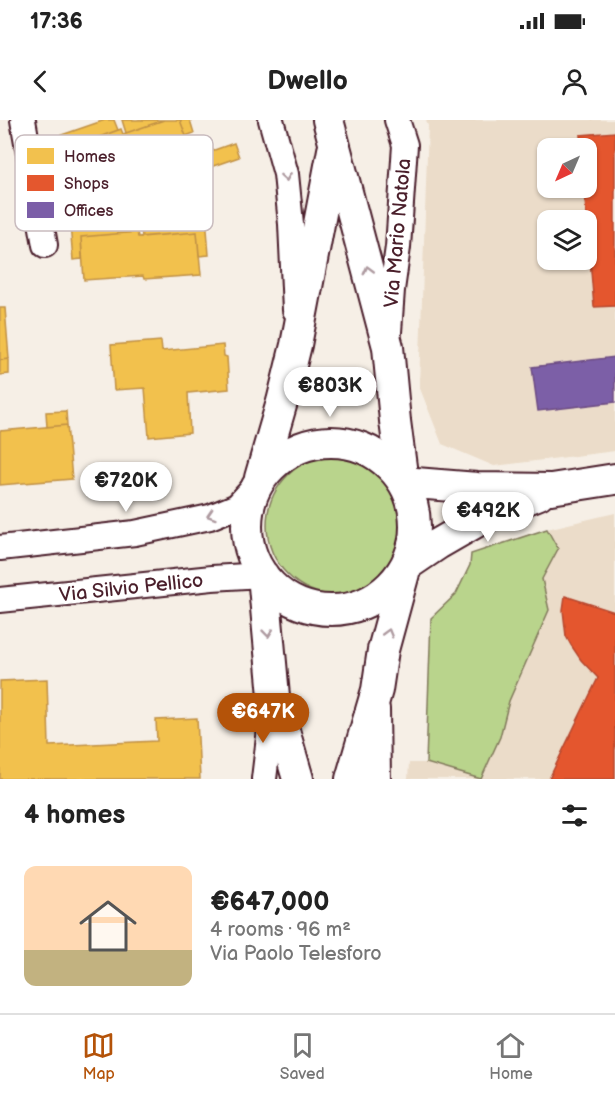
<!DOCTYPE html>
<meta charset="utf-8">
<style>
body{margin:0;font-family:"Balsamiq Sans",sans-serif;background:#f6f6f6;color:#222;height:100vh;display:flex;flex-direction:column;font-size:22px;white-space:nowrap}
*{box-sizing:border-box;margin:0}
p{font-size:20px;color:#767676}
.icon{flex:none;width:33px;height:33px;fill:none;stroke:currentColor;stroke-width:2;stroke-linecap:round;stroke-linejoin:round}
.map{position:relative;height:659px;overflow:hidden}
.sheet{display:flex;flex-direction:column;background:#fff;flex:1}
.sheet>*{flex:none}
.needle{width:39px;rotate:224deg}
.fabs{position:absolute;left:537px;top:18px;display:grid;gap:12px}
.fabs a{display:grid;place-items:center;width:60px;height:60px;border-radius:12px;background:#fff;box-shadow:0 2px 4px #0004;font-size:30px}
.price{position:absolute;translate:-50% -51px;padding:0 14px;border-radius:21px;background:#fff;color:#222;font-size:20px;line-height:39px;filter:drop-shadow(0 2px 3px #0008)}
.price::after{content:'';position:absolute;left:50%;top:36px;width:18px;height:14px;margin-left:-9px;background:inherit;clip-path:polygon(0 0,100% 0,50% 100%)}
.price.current{background:#b45309;color:#fff}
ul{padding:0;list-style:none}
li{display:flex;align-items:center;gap:18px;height:150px;padding:0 24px}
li+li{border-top:2px solid #e0e0e0}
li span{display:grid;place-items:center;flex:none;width:168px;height:120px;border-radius:12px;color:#555}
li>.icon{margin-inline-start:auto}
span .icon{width:72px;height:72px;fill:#fffc;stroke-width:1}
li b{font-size:26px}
h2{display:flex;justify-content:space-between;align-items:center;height:72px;padding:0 24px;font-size:26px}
.status{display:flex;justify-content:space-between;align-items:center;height:42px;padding:0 30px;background:#fff;direction:ltr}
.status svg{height:16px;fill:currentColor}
header{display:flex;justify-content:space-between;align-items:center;height:78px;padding:0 24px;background:#fff;font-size:27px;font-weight:700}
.tabs{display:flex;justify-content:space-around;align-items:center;height:84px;border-top:2px solid #e0e0e0;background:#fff;font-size:16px;color:#767676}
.tabs a{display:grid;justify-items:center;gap:3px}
.tabs .current{color:#b45309}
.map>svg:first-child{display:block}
.built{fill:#ebdcc9;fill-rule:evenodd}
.green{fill:#b9d48c;stroke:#827a5c;stroke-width:1.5}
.homes{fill:#f2c14e;stroke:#c09044;stroke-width:1.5}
.shops{fill:#e4572e;stroke:#b6462d;stroke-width:1.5}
.offices{fill:#7b5ea7;stroke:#6c4b82;stroke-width:1.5}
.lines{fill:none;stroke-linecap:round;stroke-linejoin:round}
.minor-casing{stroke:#4a1f2b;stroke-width:28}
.tertiary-casing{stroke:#4a1f2b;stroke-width:34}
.minor{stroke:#fff;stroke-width:24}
.tertiary{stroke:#fff;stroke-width:30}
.oneway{stroke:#ae9aa0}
.labels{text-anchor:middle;stroke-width:6;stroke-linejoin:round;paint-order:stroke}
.street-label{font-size:20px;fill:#4a1f2b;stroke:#fff}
.key{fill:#fff;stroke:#c9bcbf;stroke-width:1.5}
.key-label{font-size:16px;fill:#4a1f2b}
</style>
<div class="status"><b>17:36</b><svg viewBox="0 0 49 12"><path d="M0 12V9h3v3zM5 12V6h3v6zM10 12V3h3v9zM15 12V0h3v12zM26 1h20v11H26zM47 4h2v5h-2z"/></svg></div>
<header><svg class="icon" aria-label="back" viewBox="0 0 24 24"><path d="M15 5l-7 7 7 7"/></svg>Dwello<svg class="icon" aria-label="person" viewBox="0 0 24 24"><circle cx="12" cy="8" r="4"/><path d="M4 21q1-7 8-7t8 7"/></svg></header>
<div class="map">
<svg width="615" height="659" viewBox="0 0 615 659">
<rect width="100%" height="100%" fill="#f6efe6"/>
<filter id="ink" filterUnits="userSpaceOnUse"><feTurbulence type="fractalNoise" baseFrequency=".0167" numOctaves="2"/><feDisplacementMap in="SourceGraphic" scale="12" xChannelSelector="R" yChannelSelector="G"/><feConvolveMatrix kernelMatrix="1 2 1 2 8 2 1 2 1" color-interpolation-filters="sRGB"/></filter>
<g filter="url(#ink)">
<path class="built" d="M426,0H615V331L494,346L442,324L419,266L428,6ZM548,28H586V68H548ZM548,100H586V140H548Z
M615,393V659H408L409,643H426L481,658L500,617L509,581L549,490L542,459L558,429L547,409Z"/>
<path class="green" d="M267 405a70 70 0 1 1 140 0a70 70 0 1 1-140 0Z
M547,409L558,429L542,459L549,490L509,581L500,617L481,659L426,643L431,498L456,474L470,445L471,434Z"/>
<path class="homes" d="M105,0H114L118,10L67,29L73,47L64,50L53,18Z
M122,0H164L126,13Z
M164,0H180L193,35L138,54L136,50L80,69L67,29L121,9L123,14Z
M180,0H190L194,13L186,16Z
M234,23L239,37L196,52L192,38Z
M206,96L209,135L199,136L197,112L142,117L140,101Z
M136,98L137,112L81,117L82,139L73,140L70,104Z
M137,112L138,117L197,112L201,155L144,159L143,156L84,160L81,117Z
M0,188H5L9,239L0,240Z
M161,221L162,231L223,225L224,236L227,237L229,269L188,273L190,313L149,317L145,268L114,270L111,225Z
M9,239V254L0,255V240Z
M66,291L67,305L47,307L46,292Z
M67,305L72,359L0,365V311Z
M47,559L49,626L157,621L156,600L197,598L200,659H0V561Z"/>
<path class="shops" d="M615,12V186L594,187L584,68H586V28H581L580,15Z
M565,476L615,492V659H549L598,558L581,540L571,525L566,516L563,490Z"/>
<path class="offices" d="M615,237V282L538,291L532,247Z"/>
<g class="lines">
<defs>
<path id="minor" d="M23,0L45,125
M271,0L286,54L291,104L295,190
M389,212L392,170L398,127L405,25L397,0
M0,428L135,413L210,397L237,386L258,363
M0,480L212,458L263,455
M377,589L378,659
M264,659L273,584"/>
<path id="tertiary" d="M328,0L388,227L395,301L403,362
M247 406a84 84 0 1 1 168 0a84 84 0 1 1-168 0Z
M260,358L282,282L296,225L333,30
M403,362L477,368L551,369L615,359
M407,445L438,424L490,394L539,374
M263,455L274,576L298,659
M351,659L377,570L383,530L404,453"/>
</defs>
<use href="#minor" class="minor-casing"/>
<use href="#tertiary" class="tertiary-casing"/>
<use href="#minor" class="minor"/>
<use href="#tertiary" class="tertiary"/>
</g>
<defs><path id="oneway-chevron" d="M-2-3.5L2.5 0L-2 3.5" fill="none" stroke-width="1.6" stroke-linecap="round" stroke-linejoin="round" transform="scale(1.5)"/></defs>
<g class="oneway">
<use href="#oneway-chevron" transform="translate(286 57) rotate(81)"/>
<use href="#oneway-chevron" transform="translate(368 150) rotate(-105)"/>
<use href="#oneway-chevron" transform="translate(211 395) rotate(162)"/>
<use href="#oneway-chevron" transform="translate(268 513) rotate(84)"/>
<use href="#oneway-chevron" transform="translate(388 513) rotate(-74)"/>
</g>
</g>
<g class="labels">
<g class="street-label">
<text transform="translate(397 113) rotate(-85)" y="7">Via Mario Natola</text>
<text transform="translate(131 467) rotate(-6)" y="7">Via Silvio Pellico</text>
</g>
</g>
<rect x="15" y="15" width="198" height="96" rx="9" class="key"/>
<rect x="27" y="28" width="27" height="16" fill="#f2c14e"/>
<rect x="27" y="55" width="27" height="16" fill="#e4572e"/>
<rect x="27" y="82" width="27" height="16" fill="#7b5ea7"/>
<g class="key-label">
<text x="64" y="42">Homes</text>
<text x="64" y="69">Shops</text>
<text x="64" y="96">Offices</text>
</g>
</svg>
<div class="fabs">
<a><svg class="needle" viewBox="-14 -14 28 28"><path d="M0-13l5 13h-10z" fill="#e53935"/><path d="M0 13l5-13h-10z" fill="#767676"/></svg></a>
<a><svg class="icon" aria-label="layers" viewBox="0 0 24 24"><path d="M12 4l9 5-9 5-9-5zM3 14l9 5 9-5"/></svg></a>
</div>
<b class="price" style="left:330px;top:298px">€803K</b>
<b class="price" style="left:126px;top:393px">€720K</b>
<b class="price" style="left:488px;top:423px">€492K</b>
<b class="price current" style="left:263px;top:624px">€647K</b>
</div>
<section class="sheet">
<h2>4 homes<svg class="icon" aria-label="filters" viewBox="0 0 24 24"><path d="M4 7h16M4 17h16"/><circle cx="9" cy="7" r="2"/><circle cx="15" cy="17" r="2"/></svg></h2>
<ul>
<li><span style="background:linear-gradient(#ffd9b3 70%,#c2b280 0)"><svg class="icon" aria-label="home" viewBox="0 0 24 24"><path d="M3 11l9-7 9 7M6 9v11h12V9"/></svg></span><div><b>€647,000</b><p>4 rooms · 96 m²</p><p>Via Paolo Telesforo</p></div></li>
</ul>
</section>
<nav class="tabs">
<a class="current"><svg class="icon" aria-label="map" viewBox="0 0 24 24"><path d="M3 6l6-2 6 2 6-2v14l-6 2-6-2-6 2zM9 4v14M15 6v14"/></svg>Map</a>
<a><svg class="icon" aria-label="saved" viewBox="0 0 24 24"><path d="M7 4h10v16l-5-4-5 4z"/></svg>Saved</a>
<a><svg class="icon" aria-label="home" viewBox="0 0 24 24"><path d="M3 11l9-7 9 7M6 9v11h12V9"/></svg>Home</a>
</nav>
